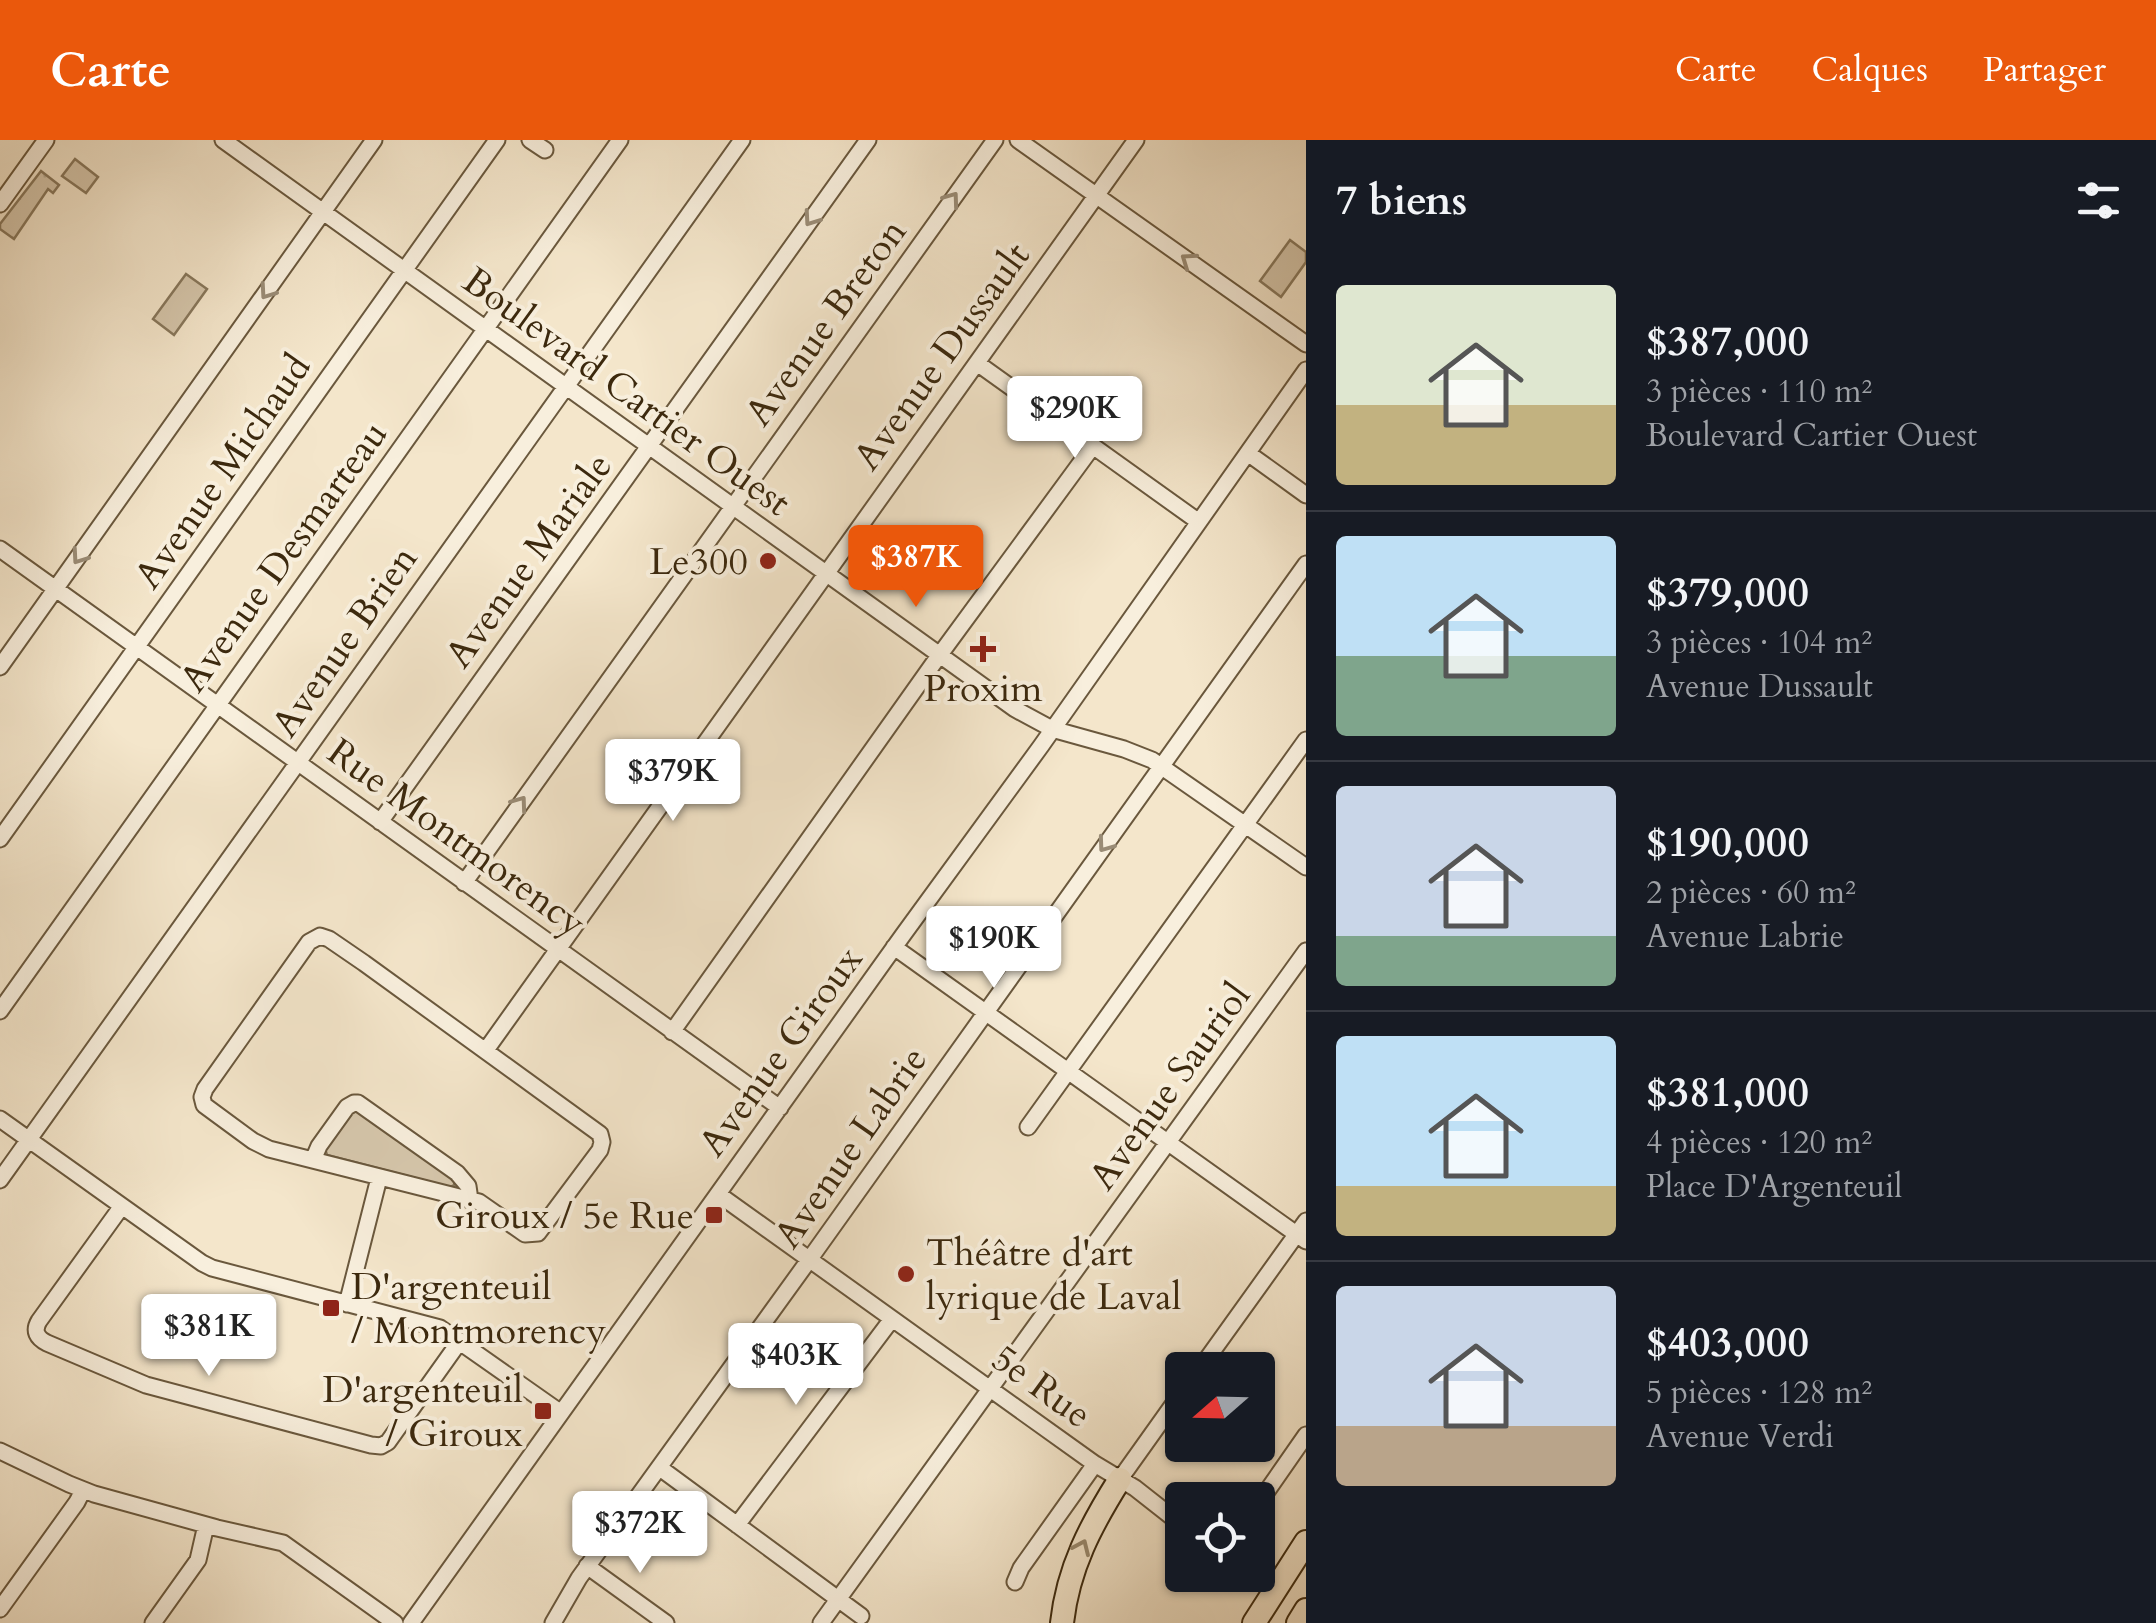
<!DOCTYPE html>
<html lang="fr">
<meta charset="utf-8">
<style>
body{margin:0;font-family:Cardo,serif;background:#20242c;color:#f1f3f6;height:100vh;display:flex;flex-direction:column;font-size:38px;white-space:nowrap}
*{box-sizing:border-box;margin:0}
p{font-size:32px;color:#9ea1a6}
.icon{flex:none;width:55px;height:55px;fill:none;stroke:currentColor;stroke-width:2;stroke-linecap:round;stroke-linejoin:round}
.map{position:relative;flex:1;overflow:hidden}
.sheet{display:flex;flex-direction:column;background:#171b24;width:850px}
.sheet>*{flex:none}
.needle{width:65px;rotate:250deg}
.controls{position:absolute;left:1165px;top:1212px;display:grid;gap:20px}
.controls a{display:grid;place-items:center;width:110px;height:110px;border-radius:10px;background:#171b24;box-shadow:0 2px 8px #0004;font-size:50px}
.price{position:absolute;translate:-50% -85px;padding:0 22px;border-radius:10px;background:#fff;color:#222;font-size:32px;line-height:65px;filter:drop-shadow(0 2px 5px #0008)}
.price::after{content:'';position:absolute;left:50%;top:60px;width:30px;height:22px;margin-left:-15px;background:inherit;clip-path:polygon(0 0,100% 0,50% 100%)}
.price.current{background:#ea580c;color:#fff}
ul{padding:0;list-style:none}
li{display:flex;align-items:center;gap:30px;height:250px;padding:0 30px}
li+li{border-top:2px solid #363941}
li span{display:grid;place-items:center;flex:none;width:280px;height:200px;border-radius:10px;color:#555}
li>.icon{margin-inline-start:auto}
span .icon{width:120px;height:120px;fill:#fffc;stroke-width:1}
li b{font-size:42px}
h2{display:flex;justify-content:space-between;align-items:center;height:120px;padding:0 30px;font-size:42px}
header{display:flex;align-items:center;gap:60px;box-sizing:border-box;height:140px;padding:0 50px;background:#ea580c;color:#fff}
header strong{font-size:48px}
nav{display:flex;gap:55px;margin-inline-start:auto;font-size:35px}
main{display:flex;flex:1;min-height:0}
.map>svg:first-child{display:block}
.forest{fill:url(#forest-crowns);stroke:#88785c;stroke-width:2.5}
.green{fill:#d5c6ab;stroke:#88785c;stroke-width:2.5}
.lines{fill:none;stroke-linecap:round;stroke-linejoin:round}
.minor-casing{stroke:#6a583d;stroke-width:19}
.highway-casing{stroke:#3c290e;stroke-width:26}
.minor{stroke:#f8efdd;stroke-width:15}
.highway{stroke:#f4e6cb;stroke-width:22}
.oneway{stroke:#9a8c76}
.oneway2{stroke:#98886c}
.poi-dot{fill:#8f2418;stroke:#f8efdd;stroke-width:4}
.labels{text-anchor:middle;stroke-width:8;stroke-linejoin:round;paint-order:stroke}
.street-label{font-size:38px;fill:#3c290e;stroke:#f8efdd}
.poi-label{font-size:38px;fill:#3c290e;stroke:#f8efdd;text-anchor:end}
</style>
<header>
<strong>Carte</strong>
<nav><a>Carte</a><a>Calques</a><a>Partager</a></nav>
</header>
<main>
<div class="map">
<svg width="1306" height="1483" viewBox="0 0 1306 1483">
<defs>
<pattern id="forest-crowns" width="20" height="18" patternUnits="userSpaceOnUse" patternTransform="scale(2.5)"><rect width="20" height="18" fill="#d5c6ab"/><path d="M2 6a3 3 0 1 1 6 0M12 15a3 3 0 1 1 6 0" fill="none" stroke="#b8aa92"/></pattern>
</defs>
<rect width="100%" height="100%" fill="#f4e6cb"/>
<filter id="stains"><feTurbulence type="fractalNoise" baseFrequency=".002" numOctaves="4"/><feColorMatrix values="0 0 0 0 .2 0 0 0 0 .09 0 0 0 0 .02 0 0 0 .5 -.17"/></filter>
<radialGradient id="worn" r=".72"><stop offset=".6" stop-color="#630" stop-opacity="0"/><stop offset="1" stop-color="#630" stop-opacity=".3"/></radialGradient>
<path class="forest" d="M41,31L59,45L53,53L48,49L14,99L0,89V84Z"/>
<path class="green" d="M75,19L98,37L86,53L62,36Z
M1290,100L1306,112V122L1281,157L1260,141Z
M186,134L207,149L174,195L153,179Z
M356,969L455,1039L454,1045L450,1047L327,1015L325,1009L351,971Z"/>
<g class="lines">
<defs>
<path id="minor" d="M223,0L1015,569L1052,589L1124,609L1152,620L1306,727
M530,0L545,10
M1018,0L1306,204
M0,64L46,0
M977,223L1199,382
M1249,314L1306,355
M0,409L780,968
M0,527L374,0
M380,682L868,0
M0,699L497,0
M464,743L995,0
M320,796L329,799L364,823L600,994L602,1002L600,1010L538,1093L525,1094L479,1062L269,1009L253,1001L204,965L202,957L205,949L309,802Z
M894,807L1306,1101
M0,871L620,0
M672,892L933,524L1093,306
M486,910L1136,0
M0,979L202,1123L212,1128L440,1188L561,1273
M1028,987L1306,600
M313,1020L319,1006L347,967L354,963H358L457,1033L468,1046L470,1060
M0,1040L742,0
M718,1054L1095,1324L1135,1348L1182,1385
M122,1066L39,1181C33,1191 37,1198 47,1203L146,1245L371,1305L381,1306L388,1302L460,1201
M347,1164L379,1038
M1199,1230L1306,1081
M0,1311L69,1344L94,1354L217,1388L283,1403L395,1483
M660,1328L861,1476
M1120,1339L1182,1252
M1258,1364L1306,1295
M737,1385L892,1179
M587,1426L666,1483
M1015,1442L1021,1428L1095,1324
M0,1469L77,1362L83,1350
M153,1483L198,1420L206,1385
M411,1483L903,795L1041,606L1306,230
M553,1483L579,1438L809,1120L1306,424
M821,1483L1306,811"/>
<path id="highway" d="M1062,1483C1068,1428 1091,1385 1120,1339
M1254,1483L1306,1402
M1298,1483L1306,1470"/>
</defs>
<use href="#minor" class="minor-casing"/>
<use href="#highway" class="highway-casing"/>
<use href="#minor" class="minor"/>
<use href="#highway" class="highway"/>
</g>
<defs><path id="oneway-chevron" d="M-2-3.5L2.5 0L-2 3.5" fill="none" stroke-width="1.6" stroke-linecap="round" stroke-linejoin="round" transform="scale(2.5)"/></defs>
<g class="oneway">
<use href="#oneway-chevron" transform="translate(952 59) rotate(-54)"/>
<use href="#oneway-chevron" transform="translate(811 79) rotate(125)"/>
<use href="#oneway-chevron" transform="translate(1188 120) rotate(-145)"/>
<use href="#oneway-chevron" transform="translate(267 152) rotate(125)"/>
<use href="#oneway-chevron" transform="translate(79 417) rotate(125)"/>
<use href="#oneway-chevron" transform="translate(520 663) rotate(-54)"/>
<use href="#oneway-chevron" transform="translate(1105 705) rotate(126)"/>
</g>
<use class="oneway2" href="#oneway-chevron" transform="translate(1082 1407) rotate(-66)"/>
<g class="poi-dot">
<circle cx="768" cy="421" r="10"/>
<path d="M978 494h10v10h10v10h-10v10h-10v-10h-10v-10h10z"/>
<rect x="704" y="1065" width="20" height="20" rx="5"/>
<circle cx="906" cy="1134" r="10"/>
<rect x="321" y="1158" width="20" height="20" rx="5"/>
<rect x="533" y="1261" width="20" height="20" rx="5"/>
</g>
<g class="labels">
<g class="street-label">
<text transform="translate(825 182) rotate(-54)" y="13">Avenue Breton</text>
<text transform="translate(941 216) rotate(-54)" y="13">Avenue Dussault</text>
<text transform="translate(627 251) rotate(36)" y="13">Boulevard Cartier Ouest</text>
<text transform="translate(222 331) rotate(-55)" y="13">Avenue Michaud</text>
<text transform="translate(283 416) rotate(-54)" y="13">Avenue Desmarteau</text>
<text transform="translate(528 420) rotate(-54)" y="13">Avenue Mariale</text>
<text transform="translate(344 501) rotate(-55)" y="13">Avenue Brien</text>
<text transform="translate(457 697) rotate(36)" y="13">Rue Montmorency</text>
<text transform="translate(780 911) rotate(-54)" y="13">Avenue Giroux</text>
<text transform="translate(1169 946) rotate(-54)" y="13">Avenue Sauriol</text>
<text transform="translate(850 1007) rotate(-55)" y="13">Avenue Labrie</text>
<text transform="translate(1042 1246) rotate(36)" y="13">5e Rue</text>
</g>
<g class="poi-label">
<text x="748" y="434">Le300</text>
<text x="983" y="561" text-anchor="middle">Proxim</text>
<text x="694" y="1088">Giroux / 5e Rue</text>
<text x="926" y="1125" text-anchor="start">Théâtre d'art<tspan x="926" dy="44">lyrique de Laval</tspan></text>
<text x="351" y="1159" text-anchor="start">D'argenteuil<tspan x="351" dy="44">/ Montmorency</tspan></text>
<text x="523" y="1262">D'argenteuil<tspan x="523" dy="44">/ Giroux</tspan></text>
</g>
</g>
<rect width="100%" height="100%" filter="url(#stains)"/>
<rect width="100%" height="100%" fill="url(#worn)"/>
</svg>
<div class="controls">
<a><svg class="needle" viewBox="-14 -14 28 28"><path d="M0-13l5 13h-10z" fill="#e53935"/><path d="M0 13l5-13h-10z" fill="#9ea1a6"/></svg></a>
<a><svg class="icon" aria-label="locate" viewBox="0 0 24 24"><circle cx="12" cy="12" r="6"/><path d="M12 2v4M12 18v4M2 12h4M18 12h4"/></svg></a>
</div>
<b class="price" style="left:1075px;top:321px">$290K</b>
<b class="price current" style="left:916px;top:470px">$387K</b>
<b class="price" style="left:673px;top:684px">$379K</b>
<b class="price" style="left:994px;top:851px">$190K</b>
<b class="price" style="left:209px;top:1239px">$381K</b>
<b class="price" style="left:796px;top:1268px">$403K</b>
<b class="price" style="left:640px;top:1436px">$372K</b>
</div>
<section class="sheet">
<h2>7 biens<svg class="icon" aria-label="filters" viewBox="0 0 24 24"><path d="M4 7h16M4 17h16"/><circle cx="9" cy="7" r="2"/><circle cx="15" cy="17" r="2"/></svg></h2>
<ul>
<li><span style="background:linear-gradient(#dfe7d0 60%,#c2b280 0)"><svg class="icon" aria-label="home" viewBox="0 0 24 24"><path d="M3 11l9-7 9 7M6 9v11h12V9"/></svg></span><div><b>$387,000</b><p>3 pièces · 110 m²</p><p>Boulevard Cartier Ouest</p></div></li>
<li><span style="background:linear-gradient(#bfe0f5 60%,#7fa58c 0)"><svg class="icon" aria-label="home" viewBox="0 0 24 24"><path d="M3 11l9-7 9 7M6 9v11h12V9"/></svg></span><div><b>$379,000</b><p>3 pièces · 104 m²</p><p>Avenue Dussault</p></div></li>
<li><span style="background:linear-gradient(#c9d6e8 75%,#7fa58c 0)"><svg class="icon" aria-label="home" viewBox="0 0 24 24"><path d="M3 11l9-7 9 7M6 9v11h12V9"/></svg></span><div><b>$190,000</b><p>2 pièces · 60 m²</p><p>Avenue Labrie</p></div></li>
<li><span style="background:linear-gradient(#bfe0f5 75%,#c2b280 0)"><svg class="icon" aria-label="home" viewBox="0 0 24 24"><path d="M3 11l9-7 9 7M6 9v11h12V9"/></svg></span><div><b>$381,000</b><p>4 pièces · 120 m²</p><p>Place D'Argenteuil</p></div></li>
<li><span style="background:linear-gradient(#c9d6e8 70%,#b9a48a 0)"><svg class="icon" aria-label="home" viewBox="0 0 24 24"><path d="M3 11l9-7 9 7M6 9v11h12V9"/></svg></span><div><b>$403,000</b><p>5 pièces · 128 m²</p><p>Avenue Verdi</p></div></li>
</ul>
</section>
</main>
